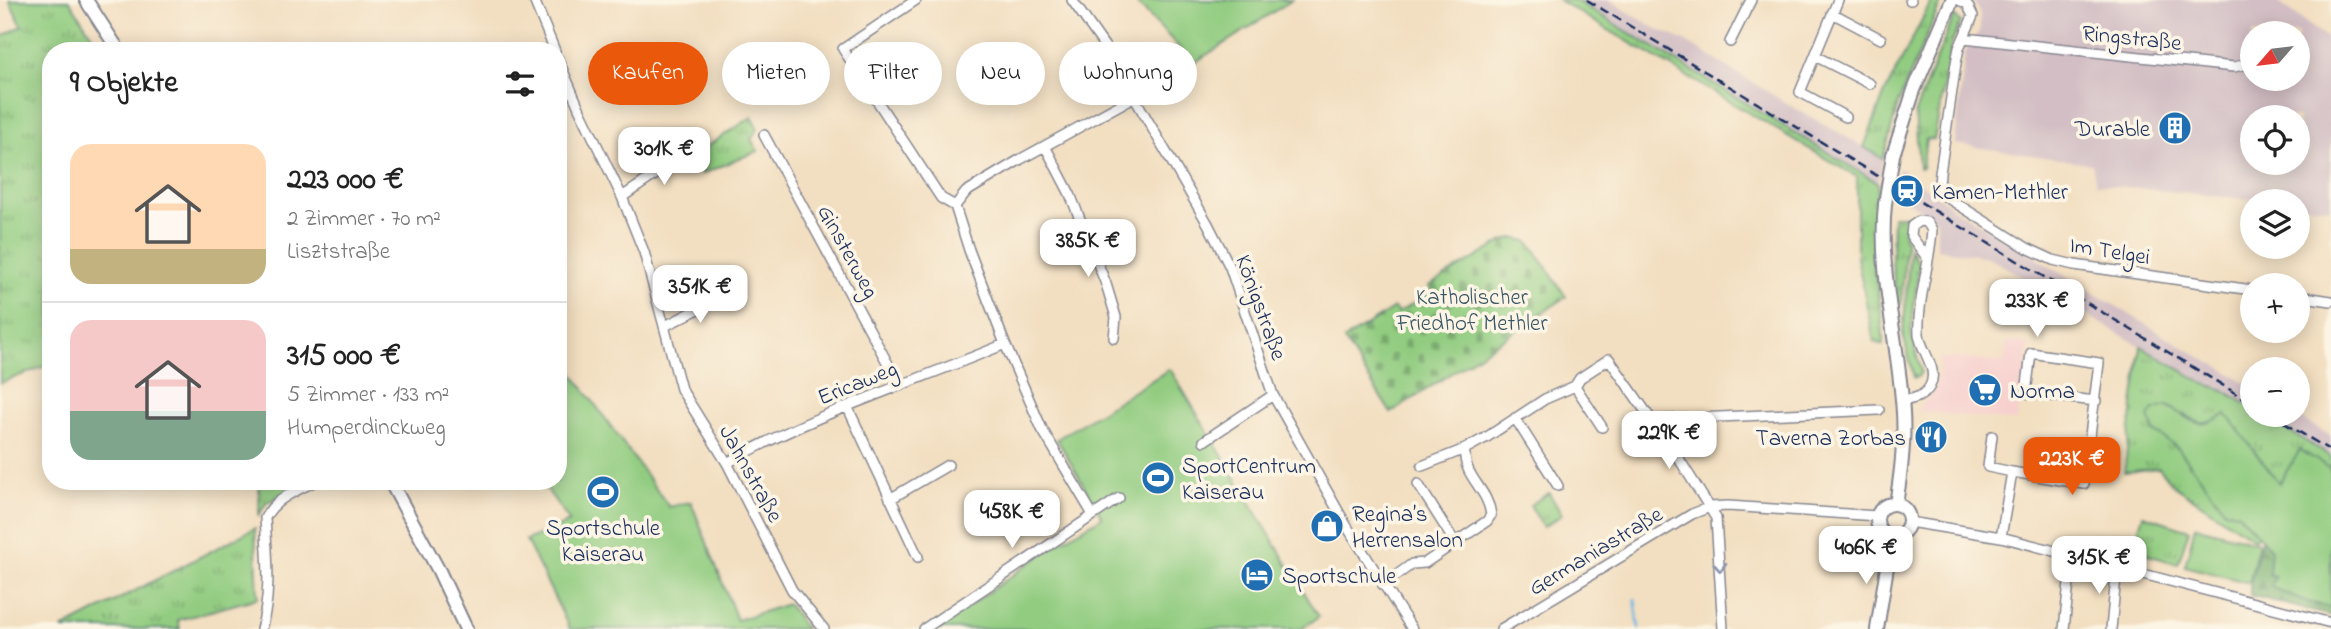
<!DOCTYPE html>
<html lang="de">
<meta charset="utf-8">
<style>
body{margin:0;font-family:"Indie Flower",sans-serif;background:#f6f6f6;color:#222;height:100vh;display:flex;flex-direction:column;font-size:26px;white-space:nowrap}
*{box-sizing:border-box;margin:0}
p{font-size:23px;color:#767676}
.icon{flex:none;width:38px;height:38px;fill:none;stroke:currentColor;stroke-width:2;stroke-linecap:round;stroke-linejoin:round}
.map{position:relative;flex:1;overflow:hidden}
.sheet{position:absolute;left:42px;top:42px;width:525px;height:448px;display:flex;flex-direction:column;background:#fff;border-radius:28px;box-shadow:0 4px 18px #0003}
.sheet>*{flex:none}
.hud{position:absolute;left:588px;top:42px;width:665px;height:63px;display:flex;gap:14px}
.needle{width:46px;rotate:242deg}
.buttons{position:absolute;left:2240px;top:21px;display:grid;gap:14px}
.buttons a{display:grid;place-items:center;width:70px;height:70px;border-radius:50%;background:#fff;box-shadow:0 4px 18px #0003;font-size:35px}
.price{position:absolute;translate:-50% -60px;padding:0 16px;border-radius:14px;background:#fff;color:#222;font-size:23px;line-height:46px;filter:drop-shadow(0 2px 4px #0008)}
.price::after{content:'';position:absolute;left:50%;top:42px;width:21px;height:16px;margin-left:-10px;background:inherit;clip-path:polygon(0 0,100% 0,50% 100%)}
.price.on{background:#ea580c;color:#fff}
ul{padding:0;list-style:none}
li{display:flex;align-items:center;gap:21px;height:175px;padding:0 28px}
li+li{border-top:2px solid #e0e0e0}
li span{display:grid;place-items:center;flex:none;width:196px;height:140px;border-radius:21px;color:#555}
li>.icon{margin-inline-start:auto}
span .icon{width:84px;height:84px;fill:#fffc;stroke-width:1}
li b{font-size:30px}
h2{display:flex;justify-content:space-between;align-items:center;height:84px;padding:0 28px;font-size:30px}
.chip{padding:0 24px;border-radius:32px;background:#fff;box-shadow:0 4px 18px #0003;font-size:24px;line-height:63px}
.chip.on{background:#ea580c;color:#fff}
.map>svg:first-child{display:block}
.built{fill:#f7d0ce}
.industrial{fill:#d2bec4;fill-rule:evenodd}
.grass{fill:url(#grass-tufts);stroke:#567e6f;stroke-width:2}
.forest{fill:url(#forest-firs);stroke:#487066;stroke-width:2}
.cemetery{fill:url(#cemetery-stones);stroke:#567e6f;stroke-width:2}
.garden{fill:#91cc80;stroke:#567e6f;stroke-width:2}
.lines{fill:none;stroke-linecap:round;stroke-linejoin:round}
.stream{stroke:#6cb5e4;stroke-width:2.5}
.street-casing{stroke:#86868f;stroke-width:12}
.secondary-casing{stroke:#86868f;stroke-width:16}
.street{stroke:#fff;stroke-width:9}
.secondary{stroke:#fff;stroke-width:12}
.rail{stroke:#1b2f5e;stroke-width:2.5;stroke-dasharray:10 5;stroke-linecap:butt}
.secondary-bridge-casing{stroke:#86868f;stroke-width:16;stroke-linecap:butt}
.secondary-bridge{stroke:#fff;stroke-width:12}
.oneway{stroke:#8d97ae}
.labels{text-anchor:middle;stroke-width:7;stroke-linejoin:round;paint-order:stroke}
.street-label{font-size:23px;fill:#1b2f5e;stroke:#fcf5e5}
.poi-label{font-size:23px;fill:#1b2f5e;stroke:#fcf5e5;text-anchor:start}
.park-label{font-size:23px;fill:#385666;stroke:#fcf5e5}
</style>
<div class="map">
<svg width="2331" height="629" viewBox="0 0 2331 629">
<defs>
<pattern id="grass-tufts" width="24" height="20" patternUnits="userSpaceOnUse" patternTransform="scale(1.75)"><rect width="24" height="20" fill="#91cc80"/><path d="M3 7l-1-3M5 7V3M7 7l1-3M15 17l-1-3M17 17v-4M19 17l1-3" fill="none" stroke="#76a66c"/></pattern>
<pattern id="forest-firs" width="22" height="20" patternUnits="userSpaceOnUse" patternTransform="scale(1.75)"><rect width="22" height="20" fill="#74b06e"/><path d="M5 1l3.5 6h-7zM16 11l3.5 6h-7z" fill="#5e905e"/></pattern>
<pattern id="cemetery-stones" width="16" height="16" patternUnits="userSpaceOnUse" patternTransform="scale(1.75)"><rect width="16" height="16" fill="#91cc80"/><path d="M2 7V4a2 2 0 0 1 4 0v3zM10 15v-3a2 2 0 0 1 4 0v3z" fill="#76a66c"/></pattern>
</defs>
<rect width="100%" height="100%" fill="#fcf5e5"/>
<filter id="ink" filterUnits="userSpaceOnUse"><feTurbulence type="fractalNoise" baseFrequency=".0143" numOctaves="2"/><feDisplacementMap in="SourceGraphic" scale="14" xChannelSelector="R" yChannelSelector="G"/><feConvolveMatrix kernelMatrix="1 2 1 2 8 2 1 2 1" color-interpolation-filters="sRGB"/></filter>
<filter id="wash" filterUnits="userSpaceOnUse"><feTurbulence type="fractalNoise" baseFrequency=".00686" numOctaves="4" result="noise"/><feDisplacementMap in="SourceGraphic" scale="28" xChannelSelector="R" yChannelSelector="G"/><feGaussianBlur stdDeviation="1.57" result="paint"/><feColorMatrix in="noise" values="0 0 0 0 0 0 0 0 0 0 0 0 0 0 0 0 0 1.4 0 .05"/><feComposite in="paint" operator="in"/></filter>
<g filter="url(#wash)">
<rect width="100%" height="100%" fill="#f2dec0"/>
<path class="built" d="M2007,341L2029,344L2017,421L1916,411L1936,389L1939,374L1940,357L2003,362Z"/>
<path class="industrial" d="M1575,0H1609L1655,28L1683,40L1786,103L1864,147L1883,159L1878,183Z
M1973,0H2275L2331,41V208L2298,205V201H2266L2096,184L2092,164L1955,144L1965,53L1980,31V14ZM2252,33H2298V79H2252ZM2252,117H2298V163H2252Z
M1899,168L1959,212L2212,364L2213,363L2252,386V408L2224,390L2205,384L1988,257L1937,249V220L1894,192Z
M2263,415H2295L2331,436V457Z"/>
<path class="grass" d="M9,0H69L102,51H51V364L0,383V37L22,26Z
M1558,0H1575L1878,183C1876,209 1873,235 1874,261C1876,289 1884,317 1883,345L1874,342L1857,257V177Z
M1932,0H1942L1899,101L1883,159L1864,147L1884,95Z
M1954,16L1961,22L1952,42L1934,140L1926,139L1922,168H1919L1915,112Z
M752,117L758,129L751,139L758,151L702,174L692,156Z
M1893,216H1912C1903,225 1901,232 1906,243L1901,304H1897L1892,262Z
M1910,247L1919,265L1911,333L1921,372L1918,377L1914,378L1903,334Z
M2141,346L2205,384L2224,390L2252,408V415H2263L2331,457V469L2300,450L2279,484L2226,415C2207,426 2203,427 2184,414L2154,431L2178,448L2225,510L2239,514L2258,535L2254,539L2173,485L2159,468L2124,472Z
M259,481H306L266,503L259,515Z
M1549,493L1562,515L1543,527L1530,505Z
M2143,515L2189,530L2178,564L2132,550Z
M255,528L258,598L178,620L180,629H62Z"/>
<path class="forest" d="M2261,540L2271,549L2270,576H2275V580L2308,602L2331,607V616L2250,595V583Z"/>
<path class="cemetery" d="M1512,238L1527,241L1533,247L1566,297L1391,413L1344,340L1394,308L1398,313L1432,292L1429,286L1502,242Z"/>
<path class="garden" d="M1134,0H1292L1194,63Z
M558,353L669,507L691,502L737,620L788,604L805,629H570L526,540L570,522L541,481H558Z
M1170,369L1319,617L1301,629H937L1052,547L1102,517L1057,439Z
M2167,406C2196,420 2196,433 2226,414L2279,483L2300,450L2331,469V607L2308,602L2271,587L2275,577L2269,575L2271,549L2239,514L2225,510L2178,448L2154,431L2149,417L2154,410Z
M2195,526L2259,543L2249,583L2185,566Z"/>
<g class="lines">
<path class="stream" d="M1635,599L1639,629"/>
</g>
</g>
<g filter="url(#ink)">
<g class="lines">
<defs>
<path id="street" d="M534,0L555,51
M916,0L843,49L941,198L955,206
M1072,0L1105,47L1208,224L1230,267L1273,395L1346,525L1412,629
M1838,0L1800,92L1846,117
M1910,0H1911
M1959,0L1967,4L1973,16L1959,48L1956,63L1940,173L1939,184L1943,195L2027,248L2053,260L2074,265L2252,290
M1832,13L1881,39
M1964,38L2234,67L2252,63
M1730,42L1751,0
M1815,56L1870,84
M558,59L579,108L622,197L644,252L681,389L727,463L792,590L824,629
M764,135L900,386
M1045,146L1070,194L1106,284L1116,317L1114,338
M622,197L689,152
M2298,296L2331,301
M665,326L720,298
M1575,386L1602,427
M1902,401C1913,399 1924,397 1930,386C1939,368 1921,352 1919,334C1917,302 1930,263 1932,230L1927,222L1919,221L1912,226L1911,236L1928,259
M847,406L918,557
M1515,418L1558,486
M1650,420L1879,410
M1992,436L1988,467L2012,472
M1204,441L1273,395
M727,463C815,413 912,383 1005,344
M1422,466L1465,449
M1418,484L1456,544
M890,499L948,465
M1093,515L1042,429L1005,344L969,250L955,206L966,192L1021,159L1134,97
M1909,522L2001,537L2331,623
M2001,537L2012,472L2084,484L2099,363L2031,353L2026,393L2096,401
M1383,585L1412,564L1425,563L1487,521L1491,515C1488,488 1462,477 1465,449L1487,437L1545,399L1575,386L1580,378L1609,359L1681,462L1716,518L1723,629
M261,629C272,595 267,553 265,518C275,498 297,491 315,481
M924,629L1119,498
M1501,629L1692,514L1710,507L1728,506L1877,516
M2064,629L2072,555
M2111,629L2117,566"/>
<path id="secondary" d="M86,0L119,51
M1893,155L1914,90L1952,0
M1885,204C1878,275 1899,343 1903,413C1905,443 1901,474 1896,504
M390,481L439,571L466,629
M1877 520a16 16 0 1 1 32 0a16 16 0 1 1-32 0Z
M1877,629L1892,536"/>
</defs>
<use href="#street" class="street-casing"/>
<use href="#secondary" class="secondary-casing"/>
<use href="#street" class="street"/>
<use href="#secondary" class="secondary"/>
<path class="rail" d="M1587,0L2252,403
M2271,415L2331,451"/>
<defs>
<path id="secondary-bridge" d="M1885,204L1893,155"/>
</defs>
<use href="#secondary-bridge" class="secondary-bridge-casing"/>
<use href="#secondary-bridge" class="secondary-bridge"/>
</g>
<defs><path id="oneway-chevron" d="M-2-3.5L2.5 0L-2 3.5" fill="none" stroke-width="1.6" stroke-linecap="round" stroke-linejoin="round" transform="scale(1.75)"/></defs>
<use class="oneway" href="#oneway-chevron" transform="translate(1720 567) rotate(87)"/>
</g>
<defs>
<symbol id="building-disc" viewBox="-11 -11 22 22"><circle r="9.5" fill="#1f6fb2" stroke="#fcf5e5"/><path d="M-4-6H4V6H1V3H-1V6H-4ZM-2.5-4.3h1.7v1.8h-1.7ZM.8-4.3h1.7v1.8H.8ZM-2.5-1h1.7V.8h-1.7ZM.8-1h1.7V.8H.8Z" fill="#fff"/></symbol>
<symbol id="station-disc" viewBox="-11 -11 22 22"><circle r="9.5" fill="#1f6fb2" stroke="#fcf5e5"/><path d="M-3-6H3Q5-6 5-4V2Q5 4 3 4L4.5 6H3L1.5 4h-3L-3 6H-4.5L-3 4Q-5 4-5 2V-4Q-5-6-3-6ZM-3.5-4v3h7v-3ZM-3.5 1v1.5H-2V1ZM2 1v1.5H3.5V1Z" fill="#fff"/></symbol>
<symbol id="supermarket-disc" viewBox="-11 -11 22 22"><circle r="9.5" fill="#1f6fb2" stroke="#fcf5e5"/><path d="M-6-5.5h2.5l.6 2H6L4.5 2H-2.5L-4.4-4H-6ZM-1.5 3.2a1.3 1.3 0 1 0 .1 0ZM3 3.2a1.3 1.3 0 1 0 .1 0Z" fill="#fff"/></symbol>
<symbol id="restaurant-disc" viewBox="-11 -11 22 22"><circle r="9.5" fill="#1f6fb2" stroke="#fcf5e5"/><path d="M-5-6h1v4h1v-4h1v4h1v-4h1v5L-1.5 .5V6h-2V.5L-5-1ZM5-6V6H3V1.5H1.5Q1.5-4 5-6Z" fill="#fff"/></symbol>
<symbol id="stadium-disc" viewBox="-11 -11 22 22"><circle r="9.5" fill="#1f6fb2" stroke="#fcf5e5"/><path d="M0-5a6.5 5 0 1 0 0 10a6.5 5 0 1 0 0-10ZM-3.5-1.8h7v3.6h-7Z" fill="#fff"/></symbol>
<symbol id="shop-disc" viewBox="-11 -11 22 22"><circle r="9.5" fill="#1f6fb2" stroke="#fcf5e5"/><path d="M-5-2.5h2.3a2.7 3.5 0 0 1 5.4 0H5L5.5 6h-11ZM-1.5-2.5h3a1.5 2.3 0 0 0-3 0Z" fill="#fff"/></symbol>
<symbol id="hotel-disc" viewBox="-11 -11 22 22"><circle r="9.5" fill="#1f6fb2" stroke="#fcf5e5"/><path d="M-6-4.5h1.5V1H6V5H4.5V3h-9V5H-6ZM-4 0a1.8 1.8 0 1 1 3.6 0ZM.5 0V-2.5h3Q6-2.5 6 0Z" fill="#fff"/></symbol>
</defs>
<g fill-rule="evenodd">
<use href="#building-disc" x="2156" y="109" width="38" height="38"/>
<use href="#station-disc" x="1888" y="172" width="38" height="38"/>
<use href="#supermarket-disc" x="1966" y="371" width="38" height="38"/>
<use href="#restaurant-disc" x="1912" y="418" width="38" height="38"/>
<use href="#stadium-disc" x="1139" y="459" width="38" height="38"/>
<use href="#stadium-disc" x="584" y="473" width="38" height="38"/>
<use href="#shop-disc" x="1308" y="507" width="38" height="38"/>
<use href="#hotel-disc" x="1238" y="556" width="38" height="38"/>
</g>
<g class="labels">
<g class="street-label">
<text transform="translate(2132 37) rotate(6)" y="8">Ringstraße</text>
<text transform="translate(2110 250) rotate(9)" y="8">Im Telgei</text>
<text transform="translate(849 251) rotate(61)" y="8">Ginsterweg</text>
<text transform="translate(1262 307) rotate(70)" y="8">Königstraße</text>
<text transform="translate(857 382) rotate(-22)" y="8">Ericaweg</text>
<text transform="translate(752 473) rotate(61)" y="8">Jahnstraße</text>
<text transform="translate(1595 550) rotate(-31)" y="8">Germaniastraße</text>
</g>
<g class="poi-label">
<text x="2150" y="136" text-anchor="end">Durable</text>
<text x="1932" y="199">Kamen-Methler</text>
<text x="2010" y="398">Norma</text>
<text x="1906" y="445" text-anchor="end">Taverna Zorbas</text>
<text x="1182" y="473">SportCentrum<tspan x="1182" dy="26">Kaiserau</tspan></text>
<text x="1352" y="521">Regina’s<tspan x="1352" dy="26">Herrensalon</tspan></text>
<text x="603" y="535" text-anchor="middle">Sportschule<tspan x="603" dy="26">Kaiserau</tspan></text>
<text x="1282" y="583">Sportschule</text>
</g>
<g class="park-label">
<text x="1472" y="304">Katholischer<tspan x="1472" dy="26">Friedhof Methler</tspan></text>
</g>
</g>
</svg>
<div class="buttons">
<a><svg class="needle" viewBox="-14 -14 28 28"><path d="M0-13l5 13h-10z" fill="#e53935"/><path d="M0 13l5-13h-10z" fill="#767676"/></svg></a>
<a><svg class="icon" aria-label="locate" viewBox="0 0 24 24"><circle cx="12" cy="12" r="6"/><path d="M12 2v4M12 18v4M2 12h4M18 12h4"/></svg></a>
<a><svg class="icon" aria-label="layers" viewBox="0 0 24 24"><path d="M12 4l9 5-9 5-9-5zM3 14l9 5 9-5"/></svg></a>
<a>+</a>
<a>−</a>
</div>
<b class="price" style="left:664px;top:187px">301K €</b>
<b class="price" style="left:1088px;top:279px">385K €</b>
<b class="price" style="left:700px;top:325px">351K €</b>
<b class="price" style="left:2037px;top:339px">233K €</b>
<b class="price" style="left:1669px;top:471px">229K €</b>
<b class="price on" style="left:2072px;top:497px">223K €</b>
<b class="price" style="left:1012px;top:550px">458K €</b>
<b class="price" style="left:1866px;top:586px">406K €</b>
<b class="price" style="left:2099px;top:596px">315K €</b>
<div class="hud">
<a class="chip on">Kaufen</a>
<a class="chip">Mieten</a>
<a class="chip">Filter</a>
<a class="chip">Neu</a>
<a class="chip">Wohnung</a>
</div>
<section class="sheet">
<h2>9 Objekte<svg class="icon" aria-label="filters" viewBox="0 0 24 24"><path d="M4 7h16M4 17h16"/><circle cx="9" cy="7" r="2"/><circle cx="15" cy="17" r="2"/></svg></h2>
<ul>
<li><span style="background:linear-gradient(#ffd9b3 75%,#c2b280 0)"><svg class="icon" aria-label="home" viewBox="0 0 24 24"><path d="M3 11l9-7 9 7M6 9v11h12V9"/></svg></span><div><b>223 000 €</b><p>2 Zimmer · 70 m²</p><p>Lisztstraße</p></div></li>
<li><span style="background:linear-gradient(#f6c9c9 65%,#7fa58c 0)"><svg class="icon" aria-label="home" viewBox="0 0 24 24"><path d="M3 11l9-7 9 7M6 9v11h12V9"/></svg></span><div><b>315 000 €</b><p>5 Zimmer · 133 m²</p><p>Humperdinckweg</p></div></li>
</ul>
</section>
</div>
